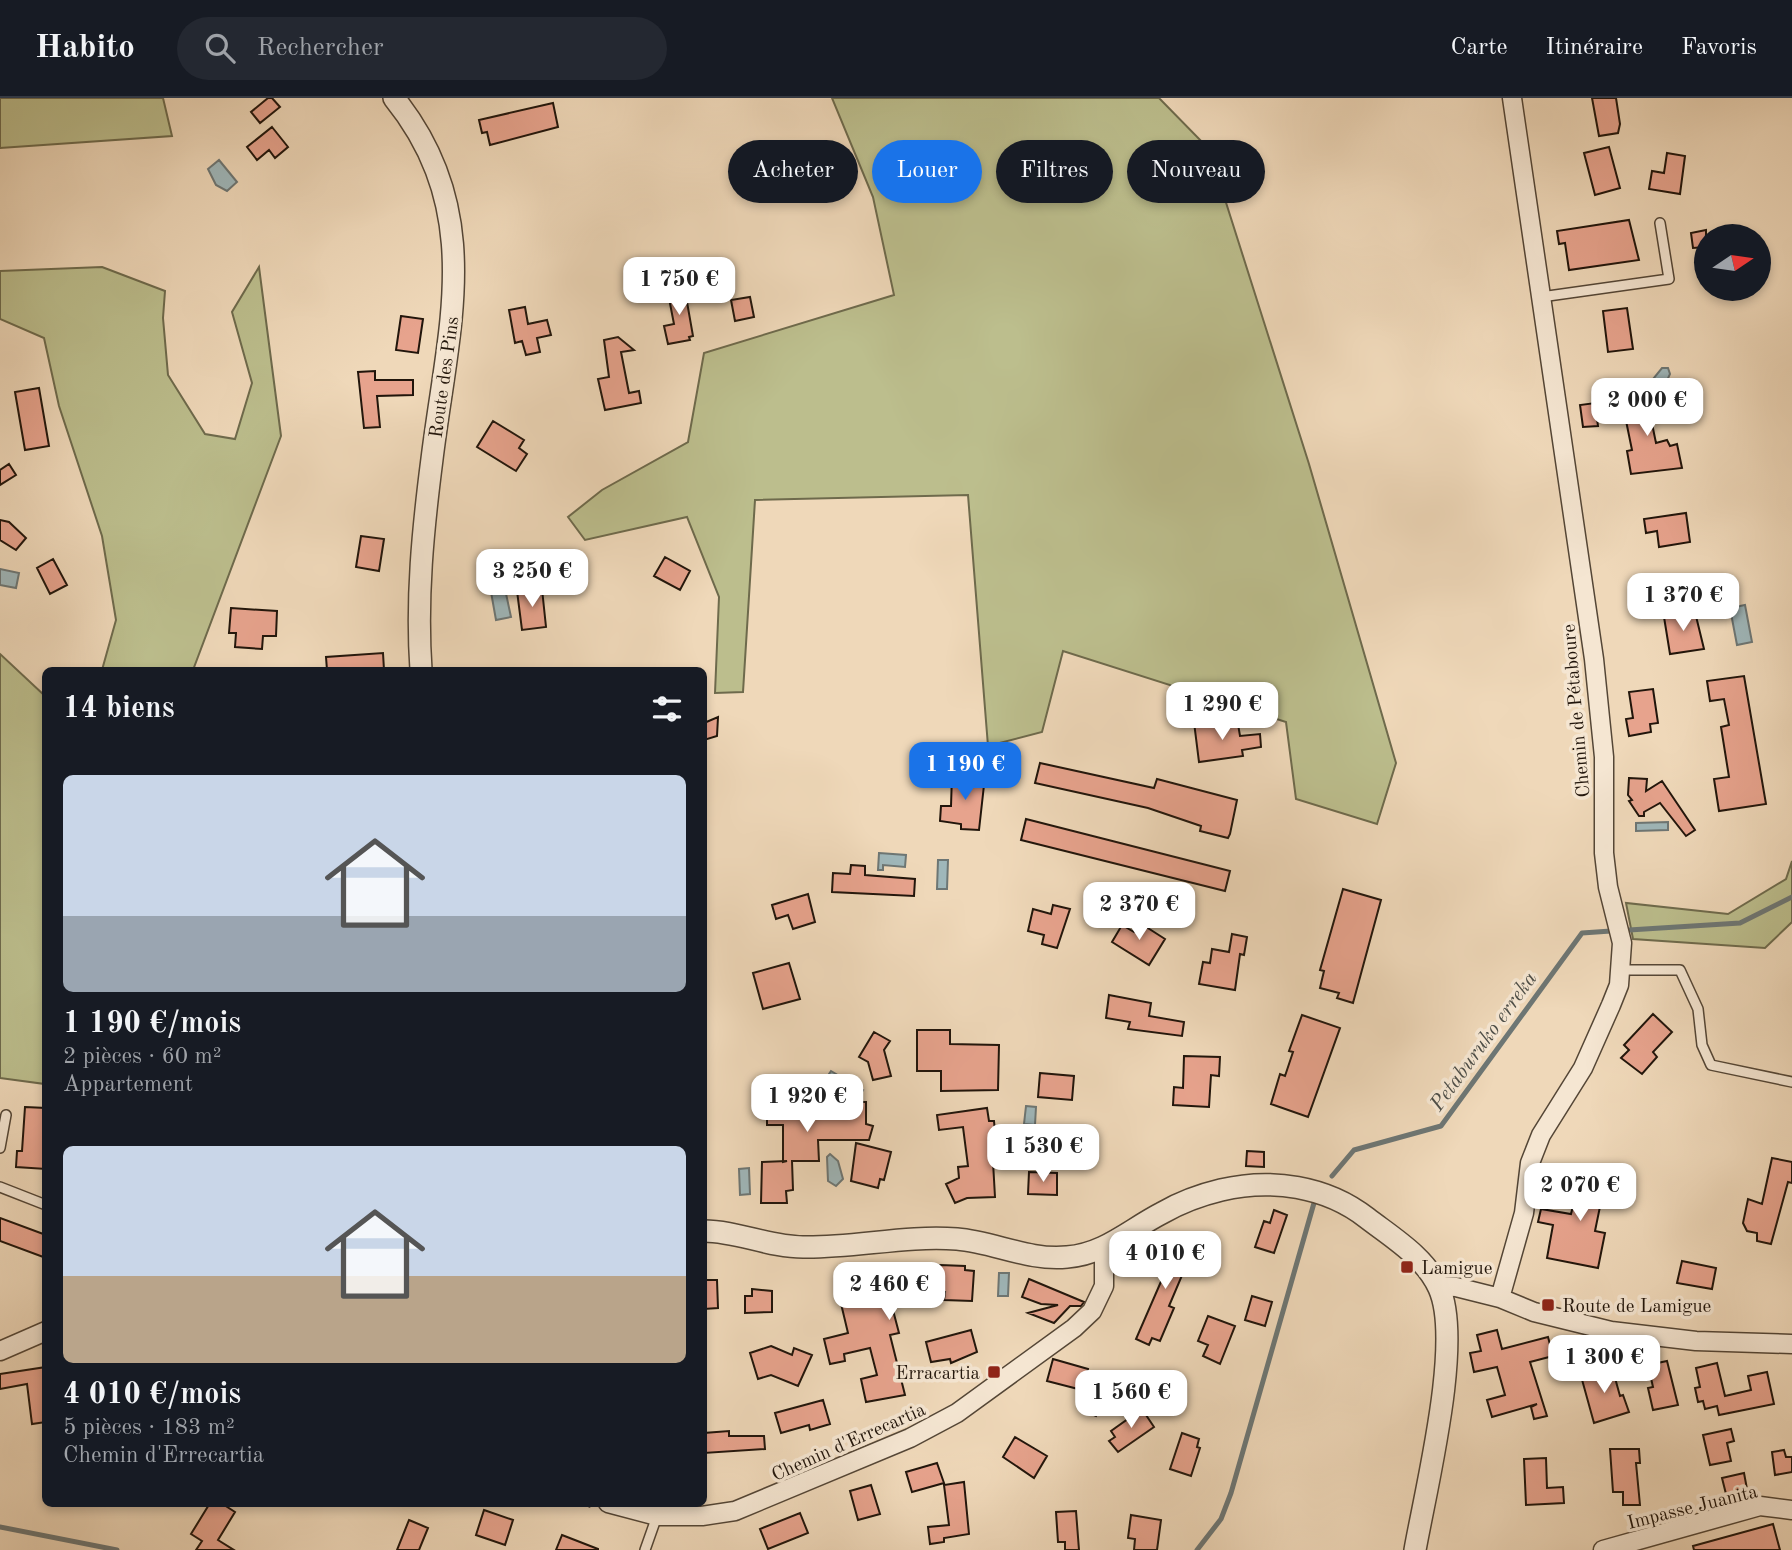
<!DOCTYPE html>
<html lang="fr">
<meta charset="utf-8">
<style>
body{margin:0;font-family:"Old Standard TT",serif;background:#242831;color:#f1f3f6;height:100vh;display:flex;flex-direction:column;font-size:26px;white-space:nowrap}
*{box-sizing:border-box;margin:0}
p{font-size:23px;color:#9ea1a6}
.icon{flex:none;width:38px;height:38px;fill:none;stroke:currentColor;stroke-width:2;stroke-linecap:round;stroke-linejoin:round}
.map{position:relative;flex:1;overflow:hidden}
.drawer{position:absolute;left:42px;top:569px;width:665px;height:840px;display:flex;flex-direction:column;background:#171b24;border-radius:10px;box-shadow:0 4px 10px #0003}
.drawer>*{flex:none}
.banner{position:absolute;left:728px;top:42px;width:665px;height:63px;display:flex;gap:14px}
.needle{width:46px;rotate:77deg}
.tools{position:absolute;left:1694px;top:126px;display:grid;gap:14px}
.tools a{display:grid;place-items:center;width:77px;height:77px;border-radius:50%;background:#171b24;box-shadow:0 4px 10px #0003;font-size:35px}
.price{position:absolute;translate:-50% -60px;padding:0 16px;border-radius:14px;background:#fff;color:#222;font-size:23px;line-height:46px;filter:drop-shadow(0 2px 4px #0008)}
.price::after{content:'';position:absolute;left:50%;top:42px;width:21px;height:16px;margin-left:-10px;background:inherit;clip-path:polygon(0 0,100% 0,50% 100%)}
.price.current{background:#1a73e8;color:#fff}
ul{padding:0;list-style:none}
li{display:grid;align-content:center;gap:14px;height:371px;padding:0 21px}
li span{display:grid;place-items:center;height:217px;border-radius:10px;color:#555}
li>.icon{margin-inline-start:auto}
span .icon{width:126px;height:126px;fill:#fffc;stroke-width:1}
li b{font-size:30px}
h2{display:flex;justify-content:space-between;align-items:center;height:84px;padding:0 21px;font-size:30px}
.pill{padding:0 24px;border-radius:32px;background:#171b24;box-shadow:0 4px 10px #0003;font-size:24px;line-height:63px}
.pill.current{background:#1a73e8;color:#fff}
header{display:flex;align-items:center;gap:42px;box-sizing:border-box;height:98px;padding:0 35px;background:#171b24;border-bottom:2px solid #363941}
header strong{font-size:33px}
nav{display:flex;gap:38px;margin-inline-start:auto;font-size:24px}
.search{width:490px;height:63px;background:#242831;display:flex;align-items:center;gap:18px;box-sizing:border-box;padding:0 24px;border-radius:38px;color:#9ea1a6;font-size:26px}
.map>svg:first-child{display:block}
.green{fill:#bcbe8d;stroke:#6e6a4c;stroke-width:2}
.water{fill:#9fb7ba;stroke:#6d7674;stroke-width:2}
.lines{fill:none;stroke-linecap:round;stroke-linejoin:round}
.stream{stroke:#6d7674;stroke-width:5}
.building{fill:#e7a38d;stroke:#21150b;stroke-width:2}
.service-casing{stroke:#544636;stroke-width:12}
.minor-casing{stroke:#544636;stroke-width:21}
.tertiary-casing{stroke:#544636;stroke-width:24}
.path{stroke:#21150b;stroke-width:2.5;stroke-dasharray:2 3.5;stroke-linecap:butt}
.service{stroke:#f5e6d2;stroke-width:9}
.minor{stroke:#f5e6d2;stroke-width:18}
.tertiary{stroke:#f5e6d2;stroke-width:21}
.poi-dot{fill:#8f2418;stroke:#f5e6d2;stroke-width:2.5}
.labels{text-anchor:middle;stroke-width:7;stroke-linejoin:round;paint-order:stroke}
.street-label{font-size:19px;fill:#21150b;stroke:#f5e6d2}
.poi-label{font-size:19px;fill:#21150b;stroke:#f5e6d2;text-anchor:start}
.water-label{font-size:21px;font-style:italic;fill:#4d4e48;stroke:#f5e6d2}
</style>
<header>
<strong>Habito</strong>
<div class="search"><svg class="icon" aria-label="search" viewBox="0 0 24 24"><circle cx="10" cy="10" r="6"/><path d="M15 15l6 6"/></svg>Rechercher</div>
<nav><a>Carte</a><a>Itinéraire</a><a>Favoris</a></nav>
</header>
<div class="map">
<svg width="1792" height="1452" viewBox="0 0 1792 1452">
<rect width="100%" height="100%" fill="#efd8b9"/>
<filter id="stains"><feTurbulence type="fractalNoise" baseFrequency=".00286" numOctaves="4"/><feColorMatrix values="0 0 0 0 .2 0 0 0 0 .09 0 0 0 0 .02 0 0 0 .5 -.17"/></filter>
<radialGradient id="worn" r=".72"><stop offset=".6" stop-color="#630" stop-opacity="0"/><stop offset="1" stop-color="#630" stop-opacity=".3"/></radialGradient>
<path class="green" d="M0,0H163L172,38L0,50Z
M832,0H1159L1209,51L1309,366L1396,665L1377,726L1296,701L1286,624L1063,553L1042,634L988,648L968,397L755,402L743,594L715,595L719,499L687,419L585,442L568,419L602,392L688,344L704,255L894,197L873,99Z
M102,169L165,193L163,220L168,277L205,336L235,341L252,285L232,214L259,169L281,338L193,572H102L116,522L102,438L59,308L44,240L0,221V173Z
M0,556L45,598V986L0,980Z
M1792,763V824L1765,850L1633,841L1626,805L1728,816L1786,781Z"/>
<path class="water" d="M219,62L237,84L227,93L216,87L208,71Z
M1662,270H1668L1670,276L1665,287L1658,289L1653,281Z
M0,471L19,475L16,490L0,487Z
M505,491L511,519L496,522L491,494Z
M1745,507L1752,544L1737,547L1730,510Z
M1668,724V732L1636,733V725Z
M879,755L906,757L905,769L883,767V772H878Z
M938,762H948L947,791H937Z
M831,973L863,992L859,999L827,979Z
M1026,1008L1036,1009L1035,1027L1024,1026Z
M830,1056L838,1063L843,1081L836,1088L828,1083L827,1059Z
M749,1070L750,1096L740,1097L739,1071Z
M999,1175H1009L1008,1198H998Z"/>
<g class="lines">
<path class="stream" d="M1629,832L1740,825L1792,799
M1332,1078L1354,1052L1441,1028L1582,835L1611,833
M0,1429L117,1452
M1197,1452L1221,1421L1231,1395L1314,1105"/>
</g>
<path class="building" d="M268,0H272L280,9L260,25L251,14Z
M1592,0H1616L1620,26L1618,35L1599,38Z
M553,5L558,29L490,47L487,34L482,35L479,22Z
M272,29L288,49L275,60L269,52L257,62L247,49Z
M1609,49L1620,90L1595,97L1584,55Z
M1667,55L1685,58L1680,96L1649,91L1652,73L1664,75Z
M1629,122L1639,162L1569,172L1565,145L1559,146L1557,133Z
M1706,132V149L1693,150L1691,135Z
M684,187L693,238L689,239L690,242L668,246L664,228L674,226L667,190Z
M750,199L754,219L735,223L731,202Z
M525,209L528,226L547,222L551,237L537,240L540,254L526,257L522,243L515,245L509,212Z
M1627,210L1633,251L1608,254L1603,213Z
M401,218L423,221L418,255L396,252Z
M618,239L634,252L621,254L629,295L639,293L641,305L605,312L598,281L609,279L604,242Z
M375,273V282H413V297L377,298L380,329L364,330L358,274Z
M1644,287L1656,345L1667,342L1670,348L1677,346L1682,370L1631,376L1627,353L1632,352L1623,308L1631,307L1628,289Z
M39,290L49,348L25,352L15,294Z
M1595,305L1598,328L1583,329L1580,307Z
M493,323L524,342L519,350L527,356L516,373L477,349Z
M9,366L16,377L0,387V372Z
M1686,415L1690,444L1659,449L1657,433L1646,435L1644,421Z
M0,422L9,424L26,440L16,452L0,442Z
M361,438L384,441L379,473L356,469Z
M665,459L690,473L680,492L654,478Z
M53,461L67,487L50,496L37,470Z
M542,491L546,529L522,532L517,493Z
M231,510L277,513L276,538H263L262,551L235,549L236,535H229Z
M1695,514L1704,551L1670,556L1664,519Z
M383,555L384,572H327L326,559Z
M1744,578L1766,706L1719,713L1714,681L1729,679L1721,629L1729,627L1724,601L1710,603L1707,583Z
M1653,591L1658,625L1650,626L1651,634L1629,638L1626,621L1633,620L1629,594Z
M718,619L717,638L704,642V625Z
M1208,622L1210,629L1238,626L1240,638L1260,636L1261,649L1242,652L1243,658L1199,664L1194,624Z
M1040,665L1154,690L1157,681L1237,702L1230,736L1228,740L1200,733L1201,728L1148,710L1035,685Z
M952,677L985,678L979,732L961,731V726L940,723L941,708H951Z
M1629,680L1647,681L1646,693L1662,683L1695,732L1686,738L1660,705L1644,714V718H1639L1629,703L1632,702L1628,697Z
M1026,721L1230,773L1225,793L1021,742Z
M851,767L865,768V777L915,781L914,798L832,794L833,775L850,776Z
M1343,791L1381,802L1353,905L1337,900L1339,895L1320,890L1324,873L1320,872Z
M808,796L815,824L793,831L788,817L776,821L772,807Z
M1053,807L1070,811L1057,850L1042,846L1044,837L1028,833L1033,811L1051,816Z
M1140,825L1165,841L1149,867L1112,844L1122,827L1134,834Z
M1232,836L1247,839L1244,857L1240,856L1235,892L1199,886L1203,864L1210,865L1212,851L1229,854Z
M789,865L800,901L763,911L753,875Z
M1109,897L1151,905L1149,918L1184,924L1182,938L1128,931L1130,924L1106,920Z
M1653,916L1672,934L1653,954L1657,959L1642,976L1621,960L1629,952L1624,947Z
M1302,917L1340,930L1308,1019L1271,1006L1280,976L1285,978L1293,954L1289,953Z
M917,932H950V946L999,947L998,992L941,993V973H917Z
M874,934L890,943L884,952L891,978L873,982L868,964L859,959Z
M1184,958L1220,959L1219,978L1211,977L1209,1009L1173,1007L1174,989L1183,990Z
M1040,975L1074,978L1072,1002L1038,999Z
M767,995H822L838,1004H866V1026L873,1028L869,1042H818L819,1063H792L793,1092L786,1093L787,1105H761L762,1064L787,1063L783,1064V1027H767Z
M25,1009L46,1010V1071L16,1069L17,1053H22Z
M987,1010L989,1023H994L996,1045L992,1046L995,1099L967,1100L955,1105L946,1086L959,1080L958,1069L968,1068L963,1029L939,1032L937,1017Z
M856,1045L891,1054L884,1082L880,1081L878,1090L851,1083Z
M1247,1053L1264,1054V1069L1246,1068Z
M1772,1060L1792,1064V1085L1788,1084L1771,1146L1757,1143V1135L1747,1133L1743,1125L1748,1101L1762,1106Z
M1582,1072L1621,1079L1619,1091L1604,1089L1595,1133L1605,1135L1598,1170L1547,1160L1553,1127L1538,1124L1541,1111L1571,1116Z
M1029,1074L1057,1075V1097L1028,1096Z
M1274,1112L1287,1117L1274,1155L1255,1149L1264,1123L1270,1125Z
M0,1120L46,1137V1160L0,1143Z
M1172,1140L1194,1149L1169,1208L1174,1210L1160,1243L1152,1240L1149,1247L1136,1241L1163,1179L1157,1177Z
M1682,1163L1716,1170L1712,1191L1677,1185Z
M940,1167L965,1168V1172L974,1173L972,1203L944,1202L945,1194L910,1193V1198L889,1197L899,1235L890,1237L905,1297L866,1304L861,1281L877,1277L870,1250L844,1256L845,1263L830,1266L824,1241L848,1235L838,1193L895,1180L893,1173L940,1174Z
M1029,1181L1084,1204L1081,1208H1070L1054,1225L1028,1215L1058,1207L1041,1206L1022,1199Z
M705,1182H717L718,1210L704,1211Z
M752,1191L772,1193V1214L745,1215V1198H752Z
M1252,1198L1272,1204L1265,1228L1245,1222Z
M1208,1218L1235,1228L1220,1266L1203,1258L1208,1247L1198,1243Z
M971,1232L977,1254L951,1265L950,1261L931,1264L926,1244Z
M1497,1232L1502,1251L1548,1239L1553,1258L1530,1264L1547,1318L1534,1321L1531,1309L1537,1306L1492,1319L1487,1302L1505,1297L1497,1269L1474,1274L1470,1255L1481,1253L1477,1237Z
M771,1248L792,1257L794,1250L812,1257L798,1288L771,1277L758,1281L750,1255Z
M1053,1261L1088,1271L1082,1292L1047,1283Z
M1667,1263L1678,1307L1653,1312L1648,1290L1653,1289L1648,1267Z
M1717,1265L1725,1298L1751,1292L1748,1278L1767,1274L1774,1306L1719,1317L1717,1308L1705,1311L1703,1303L1698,1304L1695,1290L1700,1289L1696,1270Z
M46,1269V1324L32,1326L27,1286L0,1291V1276Z
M1612,1269L1620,1298L1623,1297L1629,1314L1594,1325L1581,1278Z
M1094,1288L1107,1293L1096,1318L1084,1313Z
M823,1302L830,1326L810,1332L809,1327L781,1335L775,1315Z
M1142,1311L1154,1329L1118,1354L1109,1343L1115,1339L1111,1333Z
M1731,1331L1734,1343L1727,1345L1731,1363L1710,1367L1703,1337Z
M729,1333V1338H764L765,1351L704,1355V1335Z
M1182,1335L1199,1341L1197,1349L1200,1350L1191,1378L1170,1371Z
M1015,1339L1047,1358L1034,1380L1003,1359Z
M1610,1351H1639L1640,1365H1636L1640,1407H1623V1394H1613Z
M1784,1352L1786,1359H1792V1374L1775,1377L1772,1354Z
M1546,1360L1547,1390L1563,1389L1564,1405L1526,1407L1524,1361Z
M937,1365L944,1385L912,1394L906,1374Z
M1744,1375L1747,1391L1726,1396L1722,1380Z
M964,1384L969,1436L944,1440V1444L930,1446L928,1429L949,1427L944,1387Z
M871,1387L880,1416L858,1422L850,1393Z
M210,1405H221L235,1414L218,1442L234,1452H196L202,1443L191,1436Z
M484,1412L513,1422L505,1447L476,1437Z
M1076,1413L1079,1452H1065V1444H1058L1056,1414Z
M800,1415L808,1435L768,1451L760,1431Z
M1131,1417L1161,1422L1157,1452H1134L1135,1441L1128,1440Z
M409,1422L428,1430L419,1452H397Z
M1773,1426L1780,1452H1694L1693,1448Z
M562,1437L598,1451V1452H556Z"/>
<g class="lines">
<defs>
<path id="service" d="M1541,199L1669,181L1660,125
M1621,872H1680L1698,911L1702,947L1711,967L1792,984
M0,1050L6,1017
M0,1089L46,1107
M645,1452L657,1418"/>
<path id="minor" d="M1439,1188L1456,1189L1500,1200L1534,1214L1611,1233L1696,1243L1792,1246
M1500,1200L1524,1115L1530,1065L1541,1037L1583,970L1611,907L1619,887L1622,845L1608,789L1604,755V659L1594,561L1512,0
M0,1253L46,1233
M608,1405L657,1418H702L735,1413L910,1340L957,1315L1074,1230L1092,1213L1104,1188V1151
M1603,1452L1760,1408L1792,1412"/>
<path id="tertiary" d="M394,0C486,114 448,229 432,361C423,431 416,501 421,572
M704,1133C737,1133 769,1149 803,1149C855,1150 905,1137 957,1141C994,1144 1029,1163 1067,1159C1105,1156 1129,1132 1162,1115C1181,1104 1200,1097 1221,1092C1271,1080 1326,1088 1367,1120C1393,1140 1425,1159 1439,1190C1463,1243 1426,1390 1415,1452"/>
</defs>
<use href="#service" class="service-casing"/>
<use href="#minor" class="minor-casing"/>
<use href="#tertiary" class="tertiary-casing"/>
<path class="path" d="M578,1405L592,1409"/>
<use href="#service" class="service"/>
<use href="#minor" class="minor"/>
<use href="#tertiary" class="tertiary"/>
</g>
<g class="poi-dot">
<rect x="1400" y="1162" width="14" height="14" rx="3.5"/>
<rect x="1541" y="1200" width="14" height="14" rx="3.5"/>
<rect x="987" y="1267" width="14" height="14" rx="3.5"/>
</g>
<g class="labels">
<g class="street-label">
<text transform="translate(443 279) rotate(-82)" y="7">Route des Pins</text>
<text transform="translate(1575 613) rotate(-95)" y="7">Chemin de Pétaboure</text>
<text transform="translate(848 1343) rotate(-24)" y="7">Chemin d'Errecartia</text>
<text transform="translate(1692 1408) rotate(-14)" y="7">Impasse Juanita</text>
</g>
<g class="poi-label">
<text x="1421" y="1176">Lamigue</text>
<text x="1562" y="1214">Route de Lamigue</text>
<text x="980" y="1281" text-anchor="end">Erracartia</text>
</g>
<g class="water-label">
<text transform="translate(1483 943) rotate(-54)" y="7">Petaburuko erreka</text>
</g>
</g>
<rect width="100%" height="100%" filter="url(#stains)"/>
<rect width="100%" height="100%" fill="url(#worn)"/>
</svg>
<div class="tools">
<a><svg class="needle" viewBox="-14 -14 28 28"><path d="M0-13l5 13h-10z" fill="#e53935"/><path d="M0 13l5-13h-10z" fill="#9ea1a6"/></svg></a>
</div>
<b class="price" style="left:679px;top:219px">1 750 €</b>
<b class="price" style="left:1647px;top:340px">2 000 €</b>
<b class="price" style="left:532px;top:511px">3 250 €</b>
<b class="price" style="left:1683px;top:535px">1 370 €</b>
<b class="price" style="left:1222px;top:644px">1 290 €</b>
<b class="price current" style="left:965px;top:704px">1 190 €</b>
<b class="price" style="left:1139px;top:844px">2 370 €</b>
<b class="price" style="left:807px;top:1036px">1 920 €</b>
<b class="price" style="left:1043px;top:1086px">1 530 €</b>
<b class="price" style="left:1580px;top:1125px">2 070 €</b>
<b class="price" style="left:1165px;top:1193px">4 010 €</b>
<b class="price" style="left:889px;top:1224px">2 460 €</b>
<b class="price" style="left:1604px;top:1297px">1 300 €</b>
<b class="price" style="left:1131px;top:1332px">1 560 €</b>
<div class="banner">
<a class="pill">Acheter</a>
<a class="pill current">Louer</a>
<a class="pill">Filtres</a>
<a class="pill">Nouveau</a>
</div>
<section class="drawer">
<h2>14 biens<svg class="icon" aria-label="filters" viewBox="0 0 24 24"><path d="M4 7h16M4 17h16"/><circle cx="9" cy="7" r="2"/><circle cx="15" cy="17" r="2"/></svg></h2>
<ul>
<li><span style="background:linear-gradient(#c9d6e8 65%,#9aa5b1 0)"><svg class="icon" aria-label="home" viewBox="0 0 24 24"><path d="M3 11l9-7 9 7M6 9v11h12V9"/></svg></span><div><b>1 190 €/mois</b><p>2 pièces · 60 m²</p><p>Appartement</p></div></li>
<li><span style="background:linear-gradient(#c9d6e8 60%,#b9a48a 0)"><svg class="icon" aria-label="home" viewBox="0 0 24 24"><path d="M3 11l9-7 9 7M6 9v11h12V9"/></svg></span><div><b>4 010 €/mois</b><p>5 pièces · 183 m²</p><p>Chemin d'Errecartia</p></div></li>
</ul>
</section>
</div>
